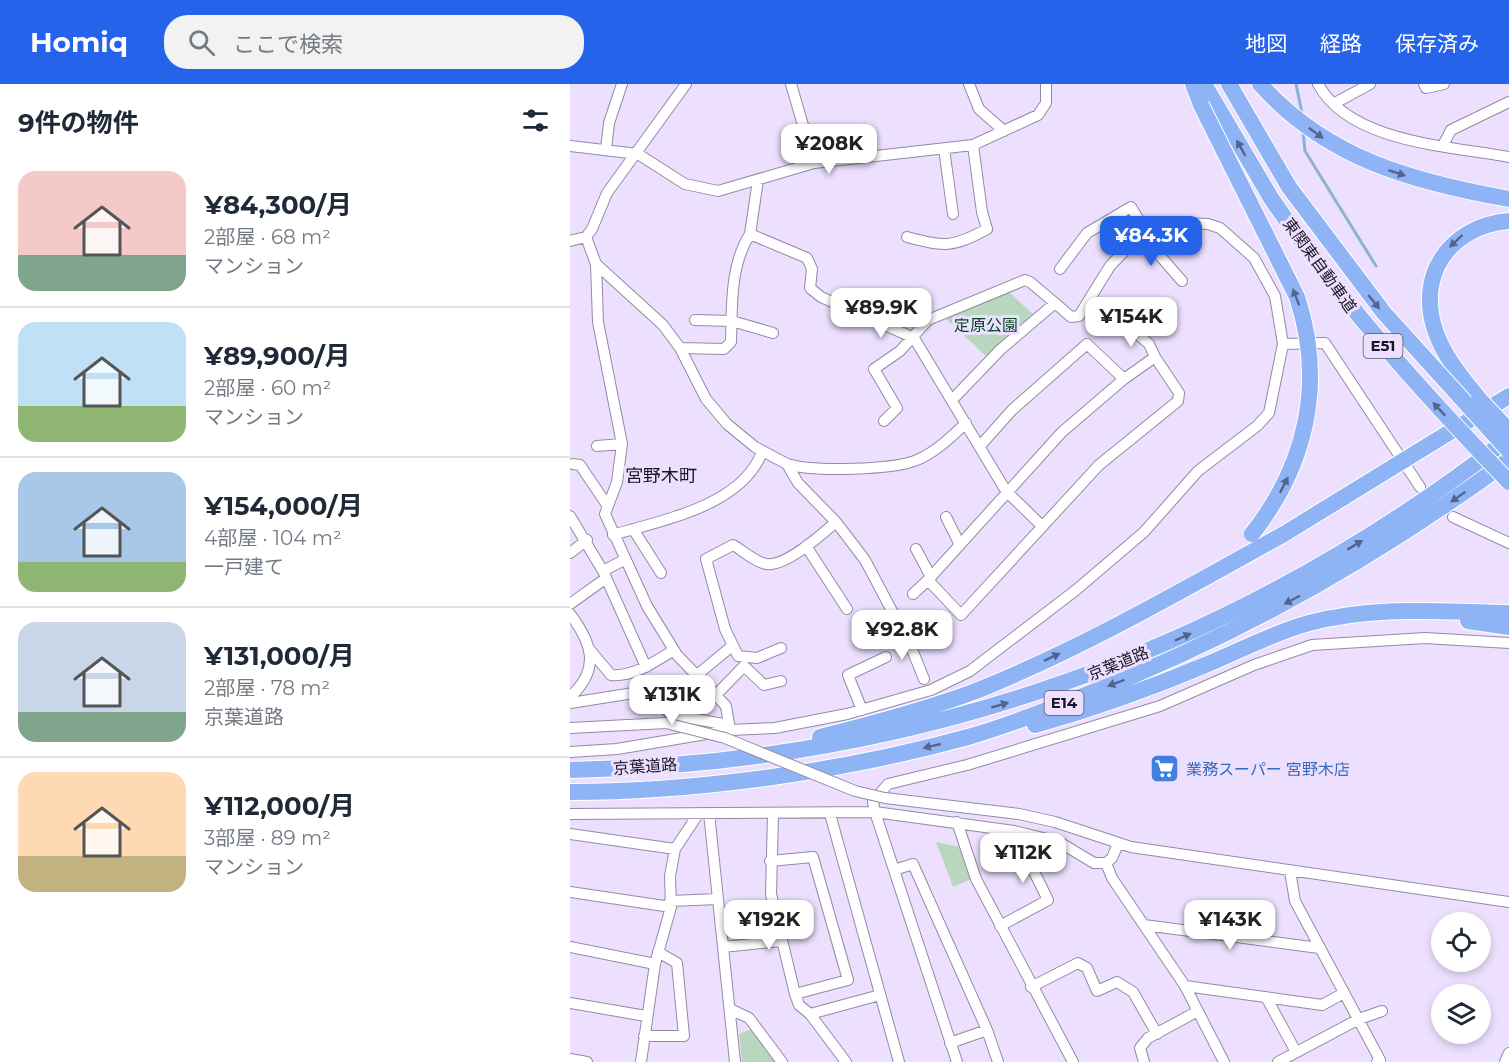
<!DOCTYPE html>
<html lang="ja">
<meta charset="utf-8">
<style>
body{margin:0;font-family:Montserrat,"Noto Sans JP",sans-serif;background:#f2f2f3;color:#1f2937;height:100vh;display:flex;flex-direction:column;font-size:22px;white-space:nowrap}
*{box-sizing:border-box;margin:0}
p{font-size:20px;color:#747a83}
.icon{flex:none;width:33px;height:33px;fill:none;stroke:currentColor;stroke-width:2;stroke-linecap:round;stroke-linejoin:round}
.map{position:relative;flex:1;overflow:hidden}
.details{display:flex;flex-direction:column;background:#fff;width:570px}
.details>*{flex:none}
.controls{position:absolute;left:861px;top:828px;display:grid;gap:12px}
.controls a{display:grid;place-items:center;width:60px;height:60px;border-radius:50%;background:#fff;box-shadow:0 3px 9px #0003;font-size:30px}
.price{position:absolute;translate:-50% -51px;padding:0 14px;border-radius:12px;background:#fff;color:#222;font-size:20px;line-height:39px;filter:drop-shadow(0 2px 3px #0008)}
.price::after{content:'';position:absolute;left:50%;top:36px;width:18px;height:14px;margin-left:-9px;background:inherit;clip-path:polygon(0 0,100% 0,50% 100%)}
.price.current{background:#2563eb;color:#fff}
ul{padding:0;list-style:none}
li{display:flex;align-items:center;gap:18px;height:150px;padding:0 18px}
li+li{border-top:2px solid #e0e1e3}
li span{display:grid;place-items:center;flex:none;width:168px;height:120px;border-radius:18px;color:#555}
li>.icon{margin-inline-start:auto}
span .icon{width:72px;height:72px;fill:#fffc;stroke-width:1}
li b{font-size:26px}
h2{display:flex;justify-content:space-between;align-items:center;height:72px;padding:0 18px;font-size:26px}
header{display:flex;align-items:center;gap:36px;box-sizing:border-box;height:84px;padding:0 30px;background:#2563eb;color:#fff}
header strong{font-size:28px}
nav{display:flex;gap:33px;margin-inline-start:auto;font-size:21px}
.search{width:420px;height:54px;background:#f2f2f3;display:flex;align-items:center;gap:15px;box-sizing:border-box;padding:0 21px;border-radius:24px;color:#747a83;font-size:22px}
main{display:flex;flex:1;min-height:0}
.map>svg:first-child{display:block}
.green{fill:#b9d7bf}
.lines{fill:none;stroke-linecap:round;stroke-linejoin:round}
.stream{stroke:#8ab4d1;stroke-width:3}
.minor-casing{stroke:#948aa5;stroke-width:12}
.highway-casing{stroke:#fff;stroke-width:18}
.minor{stroke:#fff;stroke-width:10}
.highway{stroke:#8fb4f6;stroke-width:16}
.minor-bridge-casing{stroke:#948aa5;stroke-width:12;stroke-linecap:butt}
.highway-bridge-casing{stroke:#fff;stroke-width:18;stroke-linecap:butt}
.minor-bridge{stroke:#fff;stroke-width:10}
.highway-bridge{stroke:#8fb4f6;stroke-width:16}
.oneway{fill:#54658c}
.labels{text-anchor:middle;stroke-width:6;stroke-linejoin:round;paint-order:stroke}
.shield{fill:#ece0fe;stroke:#595363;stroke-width:1.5}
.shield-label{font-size:15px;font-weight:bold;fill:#1a1621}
.street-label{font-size:16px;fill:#1a1621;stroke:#ece0fe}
.park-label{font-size:16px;fill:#044821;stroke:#ece0fe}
.shop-label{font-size:16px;fill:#366cbe;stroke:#ece0fe;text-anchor:start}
.neighbourhood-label{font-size:18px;fill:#1a1621;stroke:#ece0fe}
</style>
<header>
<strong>Homiq</strong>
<div class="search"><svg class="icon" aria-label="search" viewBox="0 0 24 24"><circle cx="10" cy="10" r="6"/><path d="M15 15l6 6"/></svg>ここで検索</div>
<nav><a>地図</a><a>経路</a><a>保存済み</a></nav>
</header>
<main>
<section class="details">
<h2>9件の物件<svg class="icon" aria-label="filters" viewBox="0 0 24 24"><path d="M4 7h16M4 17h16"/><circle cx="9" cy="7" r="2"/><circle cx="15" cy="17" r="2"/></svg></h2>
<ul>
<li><span style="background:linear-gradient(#f6c9c9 70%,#7fa58c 0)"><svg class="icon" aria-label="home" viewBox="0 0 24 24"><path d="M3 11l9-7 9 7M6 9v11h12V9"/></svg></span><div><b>¥84,300/月</b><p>2部屋 · 68 m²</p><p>マンション</p></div></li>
<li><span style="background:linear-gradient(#bfe0f5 70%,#8fb573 0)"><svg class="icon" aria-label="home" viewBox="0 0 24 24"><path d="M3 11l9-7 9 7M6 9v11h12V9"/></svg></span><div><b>¥89,900/月</b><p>2部屋 · 60 m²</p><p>マンション</p></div></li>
<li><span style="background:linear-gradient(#a9c7e8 75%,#8fb573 0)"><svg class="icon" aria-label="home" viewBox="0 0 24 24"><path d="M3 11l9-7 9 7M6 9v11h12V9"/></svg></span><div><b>¥154,000/月</b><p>4部屋 · 104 m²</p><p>一戸建て</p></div></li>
<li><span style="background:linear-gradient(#c9d6e8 75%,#7fa58c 0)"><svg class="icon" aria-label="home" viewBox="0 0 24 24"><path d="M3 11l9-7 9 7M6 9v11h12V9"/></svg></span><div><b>¥131,000/月</b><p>2部屋 · 78 m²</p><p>京葉道路</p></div></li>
<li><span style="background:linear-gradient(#ffd9b3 70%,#c2b280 0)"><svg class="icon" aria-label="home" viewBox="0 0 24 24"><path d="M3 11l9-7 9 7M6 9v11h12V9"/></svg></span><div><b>¥112,000/月</b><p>3部屋 · 89 m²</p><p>マンション</p></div></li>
</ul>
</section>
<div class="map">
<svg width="939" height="978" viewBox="0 0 939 978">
<rect width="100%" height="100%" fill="#ece0fe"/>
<path class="green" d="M439,208L464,231L416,272L373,232Z
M366,758L389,763L401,795L383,803Z
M182,945L205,978H172L169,950Z"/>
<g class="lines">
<path class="stream" d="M726,0L732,29
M733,48L735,67L806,182"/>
<defs>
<path id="minor" d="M221,0L244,79
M399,0L409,25L434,47
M748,0C780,59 880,62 939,73
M854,0L856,4L874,0
M765,19L800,0
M873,61L881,46L939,18
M0,62L68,70L115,100L148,107L244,79L403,61L468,31L476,19V0
M36,65L39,39L52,0
M374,65L383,130
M188,96L180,150L237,174L242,185L240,204L251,213L344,254L436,407L472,442
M16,153L26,180L93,241L110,264L136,315L157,340L185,363L217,380L228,399L266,438L295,476L341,563L354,595
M337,153C375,163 382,164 417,145L412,128L403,61
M0,157L16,153L22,145L37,109L116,0
M26,180L28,238L52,360L47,398L35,430L77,522L107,571L156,622L160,646
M490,185L517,149L561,123L591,173L612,197
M125,236L162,237L203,249
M556,240L579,260L585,273
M713,260L755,259L850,403
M110,264L154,265L161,258C162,222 160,181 180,150
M314,337L327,324L304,285L330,267L358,236L455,196L460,198L485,219
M27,362L52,360
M410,362L442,326L517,260L554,295
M3,380L10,381L37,421
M217,380C243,388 323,386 347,376C366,368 381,353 396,339
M0,432L33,487
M376,433L390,461
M883,433L939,459
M63,445L91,489
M43,451C92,436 172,422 192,368
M236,462L277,525
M346,465L361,493
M0,469L17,456
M54,476L33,487L76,583
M343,510L358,496L391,531L529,381L608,317L609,309L585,273L554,295L492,348L358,496
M0,520L35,495
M0,530C22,559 31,585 0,613
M211,564L187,574L168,572L155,545L136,475L163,461C172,466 185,478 196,480C216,483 252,450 266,438
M20,566L41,591C64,593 84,578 104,566
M127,591L162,562
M146,611L174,582L194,601L211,597
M0,619L70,608L103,631L159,641
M292,626L278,591L316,573
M0,668L47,665L160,646L205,644L277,630L361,606L400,587L506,506L574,448L628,387L687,342L699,329L713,260L705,212L684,174L650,144L638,140L610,139L577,149L564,157L540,182L509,232L501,233L485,219L430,266L382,316
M139,729L165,978
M0,730L305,728L444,747L489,758L524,779H536L542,774L548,760
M203,730L201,810L225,910L229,921L240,930L276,978
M260,730L329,978
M449,730L485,738L561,763L939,818
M387,738L406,795L503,978
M0,750L105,765
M200,777L243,773L278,896L225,910
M536,779L542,794L615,902L654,978
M324,786L343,780L417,946
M720,787L725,817L810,976L807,978
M0,808L101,823
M100,817L148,815
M574,841L749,864
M430,842L478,816L444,747
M0,863L85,880
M153,863L211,857
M615,902L752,921L774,909
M461,903L508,879L517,884L527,907L547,898L563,908L587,950
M696,913L726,968
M0,919L76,932
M160,925L179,934L212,978
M240,930L310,911
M74,952H114L107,879L88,868
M380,959L417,946L428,978
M0,975L17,978
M71,978L85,880L101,823L100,792L105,765L129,729
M387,978L305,728L303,718L318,700L397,681L590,622L684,581L742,561L855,554L939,559
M574,978L570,964L578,954L628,927
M708,978L789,935L812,927
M935,978L939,969"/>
<path id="highway" d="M623,0L631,21
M634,0L701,114
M659,0L719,103
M690,0C757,75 844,98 939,115
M909,315C893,295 875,274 866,249C845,191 880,142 939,137
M862,359L939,312
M898,537L939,543
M465,641C522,625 578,605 633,582C668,568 702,549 739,539C805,521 872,528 939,529
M250,653C302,640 355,626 406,607C513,564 613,506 714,450
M0,686C347,680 665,567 939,354
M0,708C127,708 275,687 398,653C437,642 475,627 513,612C666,553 807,473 939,376"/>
</defs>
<use href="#minor" class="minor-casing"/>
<use href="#highway" class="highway-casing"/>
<use href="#minor" class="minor"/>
<use href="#highway" class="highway"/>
<defs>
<path id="minor-bridge" d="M0,644L96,639L155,654L285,707L315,714L449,730"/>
<path id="highway-bridge" d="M631,21L727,213C755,298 737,380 682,450
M719,103L814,229L939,367
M701,114C771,218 852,308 939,398
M909,315L939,347
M714,450L862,359"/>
</defs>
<use href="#minor-bridge" class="minor-bridge-casing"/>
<use href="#highway-bridge" class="highway-bridge-casing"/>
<use href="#minor-bridge" class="minor-bridge"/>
<use href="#highway-bridge" class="highway-bridge"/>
</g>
<defs><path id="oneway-solid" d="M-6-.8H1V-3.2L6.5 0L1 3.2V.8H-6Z" transform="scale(1.5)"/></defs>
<g class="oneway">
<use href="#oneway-solid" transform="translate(746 49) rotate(36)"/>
<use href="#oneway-solid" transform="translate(671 64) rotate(-120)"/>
<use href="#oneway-solid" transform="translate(827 89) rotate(18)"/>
<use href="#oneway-solid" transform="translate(886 157) rotate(137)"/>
<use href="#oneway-solid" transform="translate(726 213) rotate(-111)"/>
<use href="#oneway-solid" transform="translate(804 218) rotate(51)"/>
<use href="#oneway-solid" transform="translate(869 325) rotate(-133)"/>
<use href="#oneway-solid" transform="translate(714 401) rotate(-63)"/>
<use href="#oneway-solid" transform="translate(888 413) rotate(145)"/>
<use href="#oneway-solid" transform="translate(785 461) rotate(-31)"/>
<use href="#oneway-solid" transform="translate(722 516) rotate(152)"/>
<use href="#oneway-solid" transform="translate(613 553) rotate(-24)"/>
<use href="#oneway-solid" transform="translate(482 573) rotate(-25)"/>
<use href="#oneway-solid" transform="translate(546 599) rotate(159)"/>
<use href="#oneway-solid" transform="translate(430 621) rotate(-16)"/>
<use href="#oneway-solid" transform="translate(362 662) rotate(167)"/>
</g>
<defs>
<symbol id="supermarket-square" viewBox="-11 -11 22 22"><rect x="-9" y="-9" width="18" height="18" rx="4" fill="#3f7fe0" stroke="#ece0fe"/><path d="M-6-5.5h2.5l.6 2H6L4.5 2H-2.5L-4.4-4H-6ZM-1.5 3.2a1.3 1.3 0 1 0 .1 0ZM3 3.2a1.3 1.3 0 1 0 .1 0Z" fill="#fff"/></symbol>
</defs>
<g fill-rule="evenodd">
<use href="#supermarket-square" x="578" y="668" width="33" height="33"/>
</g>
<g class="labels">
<g class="shield">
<rect x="793.5" y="250" width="39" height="24" rx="4.5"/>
<rect x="474.5" y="607" width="39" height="24" rx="4.5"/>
</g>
<g class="shield-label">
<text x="813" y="267">E51</text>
<text x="494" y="624">E14</text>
</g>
<g class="street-label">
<text transform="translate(750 181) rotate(54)" y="6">東関東自動車道</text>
<text transform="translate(548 579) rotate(-22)" y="6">京葉道路</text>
<text transform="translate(75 682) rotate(-4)" y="6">京葉道路</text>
</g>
<g class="park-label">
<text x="416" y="247">定原公園</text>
</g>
<g class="shop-label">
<text x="616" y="691">業務スーパー 宮野木店</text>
</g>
<g class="neighbourhood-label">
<text x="91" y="398">宮野木町</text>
</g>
</g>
</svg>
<div class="controls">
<a><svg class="icon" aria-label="locate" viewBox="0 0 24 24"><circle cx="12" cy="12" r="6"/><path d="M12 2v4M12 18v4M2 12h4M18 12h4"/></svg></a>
<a><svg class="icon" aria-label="layers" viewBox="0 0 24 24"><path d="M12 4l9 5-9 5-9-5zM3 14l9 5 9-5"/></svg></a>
</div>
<b class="price" style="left:259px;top:91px">¥208K</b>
<b class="price current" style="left:581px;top:183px">¥84.3K</b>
<b class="price" style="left:311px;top:255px">¥89.9K</b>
<b class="price" style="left:561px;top:264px">¥154K</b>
<b class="price" style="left:332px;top:577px">¥92.8K</b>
<b class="price" style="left:102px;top:642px">¥131K</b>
<b class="price" style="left:453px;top:800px">¥112K</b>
<b class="price" style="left:199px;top:867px">¥192K</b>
<b class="price" style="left:660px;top:867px">¥143K</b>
</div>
</main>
